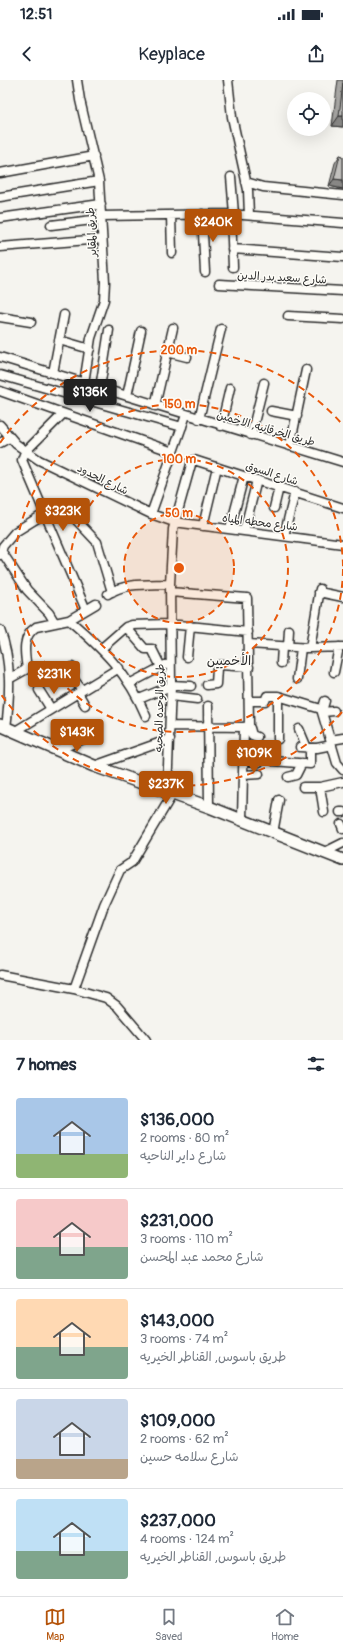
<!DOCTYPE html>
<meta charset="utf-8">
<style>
body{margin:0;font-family:Pangolin,"Playpen Sans Arabic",sans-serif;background:#f2f2f3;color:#1f2937;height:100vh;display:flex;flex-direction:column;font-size:15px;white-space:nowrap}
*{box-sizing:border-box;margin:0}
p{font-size:13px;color:#747a83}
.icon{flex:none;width:22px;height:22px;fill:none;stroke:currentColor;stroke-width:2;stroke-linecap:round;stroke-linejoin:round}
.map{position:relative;height:960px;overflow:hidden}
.sheet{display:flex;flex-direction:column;background:#fff;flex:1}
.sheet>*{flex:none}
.fabs{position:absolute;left:287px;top:12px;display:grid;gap:8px}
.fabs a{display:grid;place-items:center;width:44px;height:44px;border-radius:50%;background:#fff;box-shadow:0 4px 16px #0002;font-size:20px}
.price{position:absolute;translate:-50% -34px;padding:0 9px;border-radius:4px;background:#b45309;color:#fff;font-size:13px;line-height:26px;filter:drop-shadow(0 1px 2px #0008)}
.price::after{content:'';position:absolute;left:50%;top:24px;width:12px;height:9px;margin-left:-6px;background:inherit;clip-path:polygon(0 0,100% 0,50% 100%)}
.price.selected{background:#222;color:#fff}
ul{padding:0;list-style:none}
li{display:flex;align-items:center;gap:12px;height:100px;padding:0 16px}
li+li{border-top:1px solid #e0e1e3}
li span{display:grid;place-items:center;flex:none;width:112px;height:80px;border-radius:4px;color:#555}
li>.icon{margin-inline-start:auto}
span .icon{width:48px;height:48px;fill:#fffc;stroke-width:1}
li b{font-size:17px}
h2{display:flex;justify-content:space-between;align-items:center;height:48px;padding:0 16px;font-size:17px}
.status{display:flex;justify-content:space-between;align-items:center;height:28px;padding:0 20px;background:#fff;direction:ltr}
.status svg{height:11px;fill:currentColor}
header{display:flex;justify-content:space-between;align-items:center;height:52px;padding:0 16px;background:#fff;font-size:18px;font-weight:600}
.dock{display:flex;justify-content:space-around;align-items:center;height:56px;border-top:1px solid #e0e1e3;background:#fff;font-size:11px;color:#747a83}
.dock a{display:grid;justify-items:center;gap:2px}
.dock .selected{color:#b45309}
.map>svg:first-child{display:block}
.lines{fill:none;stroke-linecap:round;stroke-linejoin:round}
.street-casing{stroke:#2b2b2b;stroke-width:11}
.secondary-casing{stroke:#2b2b2b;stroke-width:14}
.street{stroke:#fdfcf7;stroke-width:8}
.secondary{stroke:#fdfcf7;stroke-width:11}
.wall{fill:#a7a6a3;stroke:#2b2b2b}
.shaded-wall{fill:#888785;stroke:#2b2b2b}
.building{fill:#c2c1be;stroke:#2b2b2b}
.ring{fill:none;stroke:#e8590c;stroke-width:2;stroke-dasharray:7 5}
.labels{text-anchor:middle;stroke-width:3;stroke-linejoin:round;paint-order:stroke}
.street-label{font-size:11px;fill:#2b2b2b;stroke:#fdfcf7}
.quarter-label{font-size:13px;fill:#2b2b2b;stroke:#fdfcf7}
.centre{fill:#e8590c;stroke:#fdfcf7;stroke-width:2}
.ring-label{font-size:12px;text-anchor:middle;font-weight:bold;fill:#e8590c;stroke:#fdfcf7;stroke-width:3;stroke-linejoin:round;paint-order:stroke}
</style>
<div class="status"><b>12:51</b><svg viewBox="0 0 49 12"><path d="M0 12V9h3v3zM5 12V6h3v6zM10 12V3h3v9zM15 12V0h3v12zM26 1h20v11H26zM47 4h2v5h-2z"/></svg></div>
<header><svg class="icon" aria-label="back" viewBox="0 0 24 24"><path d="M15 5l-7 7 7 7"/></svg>Keyplace<svg class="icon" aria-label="share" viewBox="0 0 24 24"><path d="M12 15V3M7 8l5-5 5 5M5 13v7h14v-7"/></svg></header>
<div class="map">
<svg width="343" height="960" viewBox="0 0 343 960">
<rect width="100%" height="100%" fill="#f5f4ef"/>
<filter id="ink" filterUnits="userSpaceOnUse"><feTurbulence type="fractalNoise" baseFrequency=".025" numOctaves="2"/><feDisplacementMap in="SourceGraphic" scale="8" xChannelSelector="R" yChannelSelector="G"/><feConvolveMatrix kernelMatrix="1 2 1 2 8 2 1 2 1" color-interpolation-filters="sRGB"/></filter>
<g filter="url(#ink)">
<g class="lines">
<defs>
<path id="street" d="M77,0L80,20L99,101L105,202L104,220L91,258L84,303
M228,0L232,37L248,110L249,135
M0,93L94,76
M231,97L234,134
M246,102L263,107L343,115
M0,117L99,101
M202,134L205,192
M231,134L233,187
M171,135L172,173
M101,136L231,134L343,143
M0,138L101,124
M51,145L101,139
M0,167L102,159
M232,169L343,177
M219,204L343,211
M288,236L343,239
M0,237L31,242
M59,260L90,269
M167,272L187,277
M0,277L343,382
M53,293L64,235
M0,295L182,347
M100,308L109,250
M0,311L173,372
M127,316L141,251
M155,326L173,248
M271,331L297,336
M63,334L25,372L22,380L86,530
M199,339L221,249
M0,345L16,364L39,380L151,434L174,442L343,464
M221,346L230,308
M251,355L264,303
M0,363L9,358
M290,366L306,290
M62,425L97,462L112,512
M274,428L279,407
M151,434L186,335
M203,446L217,387
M230,449L244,396
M244,451L257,400
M284,456L295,412
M2,472L27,510L49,533L55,543
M0,475L3,466L15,452L44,434
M170,512L247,518L249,645L244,647L170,646
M319,512L343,517
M108,514C126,502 149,505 170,504
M69,540C103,569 128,593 146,636
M126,547L145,569H152L161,587
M0,550C12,581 10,616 6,648
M248,564L310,568L343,567
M288,567L289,550
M102,568L126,547L132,545L169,544L248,552
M310,568L320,509
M187,577L190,546
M281,583L282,567
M72,587L74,592L72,597L82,610
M334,592L339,567
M9,599L27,589C25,574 21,557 36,547L69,540L96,524
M297,599L301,568
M129,604L165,585
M171,605L191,606
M207,605L216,604L217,588L220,585L249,587
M39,610L51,629
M78,613L85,625
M171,616L197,619
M139,619L171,606
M249,621H265L267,616H278L321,629L337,683L343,690
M208,626L209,727
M322,631L325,621
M323,632L334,631
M248,647L250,648L252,655L257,657
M299,649L307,668
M14,652L119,588
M278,659V616
M331,660L343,658
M300,667L317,668L332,665
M57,670L89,657
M244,680L259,682L261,675
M273,681L310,684V668
M94,686L170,659
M244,695L259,694
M288,697L296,695L302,683
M303,707H320L343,702
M320,707L324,732
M167,713L171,606L170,504L173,449L192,381L194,380L343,428
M340,732H343
M242,740L244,647
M341,744L343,749
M273,753L279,720
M323,773L343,763
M0,895L74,909L106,918L117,926L146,960
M74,909L104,825L120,790L132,782L172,715"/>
<path id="secondary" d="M0,645L94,686L209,727L343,780"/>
</defs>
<use href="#street" class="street-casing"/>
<use href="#secondary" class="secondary-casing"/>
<use href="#street" class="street"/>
<use href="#secondary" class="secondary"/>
</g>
<path class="wall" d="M338,0H343V47L332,46Z
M340,75L343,76V109L329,106L335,83Z"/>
<path class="shaded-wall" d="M339,36H343V47L332,46Z
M334,99L343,100V109L329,106Z"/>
<path class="building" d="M343,3V36H339Z
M340,75L343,76V100L334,99Z"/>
</g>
<circle cx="179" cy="488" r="55" fill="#e8590c" fill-opacity=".12"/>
<g class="ring">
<circle cx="179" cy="488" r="55"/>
<circle cx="179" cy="488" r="109"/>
<path d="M343 489A164 164 0 1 1 343 487"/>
<path d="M342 632A218 218 0 0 1 0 613M0 363A218 218 0 0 1 342 344"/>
</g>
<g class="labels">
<g class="street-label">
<text transform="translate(91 152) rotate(-93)" y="4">طريق المقابر</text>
<text transform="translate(282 197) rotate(3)" y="4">شارع سعيد بدر الدين</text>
<text transform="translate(266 348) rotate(16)" y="4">طريق الخرقانيه, الاخمين</text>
<text transform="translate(272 393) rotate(18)" y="4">شارع السوق</text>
<text transform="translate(103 399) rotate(26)" y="4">شارع الحدود</text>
<text transform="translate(260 442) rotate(7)" y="4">شارع محطه المياه</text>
<text transform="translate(159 628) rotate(-89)" y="4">طريق الوحده الصحيه</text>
</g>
<g class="quarter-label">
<text x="229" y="585">الأخميين</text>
</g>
</g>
<circle cx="179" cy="488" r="6" class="centre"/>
<g class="ring-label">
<text x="179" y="274">200 m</text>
<text x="179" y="328">150 m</text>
<text x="179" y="383">100 m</text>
<text x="179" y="437">50 m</text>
</g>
</svg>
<div class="fabs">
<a><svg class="icon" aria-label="locate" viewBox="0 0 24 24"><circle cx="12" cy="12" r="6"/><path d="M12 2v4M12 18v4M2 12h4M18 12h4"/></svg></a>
</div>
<b class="price" style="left:213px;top:163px">$240K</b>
<b class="price selected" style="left:90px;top:333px">$136K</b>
<b class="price" style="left:63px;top:452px">$323K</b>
<b class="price" style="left:54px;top:615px">$231K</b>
<b class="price" style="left:77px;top:673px">$143K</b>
<b class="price" style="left:254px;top:694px">$109K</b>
<b class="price" style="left:166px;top:725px">$237K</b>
</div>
<section class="sheet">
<h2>7 homes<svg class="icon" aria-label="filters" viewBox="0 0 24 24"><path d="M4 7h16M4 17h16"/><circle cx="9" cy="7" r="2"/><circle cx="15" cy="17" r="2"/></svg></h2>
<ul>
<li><span style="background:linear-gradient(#a9c7e8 70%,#8fb573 0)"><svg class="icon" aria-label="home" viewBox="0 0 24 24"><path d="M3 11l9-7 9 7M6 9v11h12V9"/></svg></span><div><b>$136,000</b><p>2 rooms · 80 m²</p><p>شارع داير الناحيه</p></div></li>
<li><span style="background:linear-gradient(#f6c9c9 60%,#7fa58c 0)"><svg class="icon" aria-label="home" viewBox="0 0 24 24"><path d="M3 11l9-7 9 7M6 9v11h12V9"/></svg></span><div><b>$231,000</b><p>3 rooms · 110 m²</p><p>شارع محمد عبد المحسن</p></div></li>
<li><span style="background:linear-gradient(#ffd9b3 60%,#7fa58c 0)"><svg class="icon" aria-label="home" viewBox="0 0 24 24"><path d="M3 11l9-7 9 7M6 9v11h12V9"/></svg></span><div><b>$143,000</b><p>3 rooms · 74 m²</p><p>طريق باسوس, القناطر الخيريه</p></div></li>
<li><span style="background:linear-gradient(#c9d6e8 75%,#b9a48a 0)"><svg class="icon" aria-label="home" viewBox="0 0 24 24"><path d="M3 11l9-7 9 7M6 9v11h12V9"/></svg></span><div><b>$109,000</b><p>2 rooms · 62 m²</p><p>شارع سلامه حسين</p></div></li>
<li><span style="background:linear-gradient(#bfe0f5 65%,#7fa58c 0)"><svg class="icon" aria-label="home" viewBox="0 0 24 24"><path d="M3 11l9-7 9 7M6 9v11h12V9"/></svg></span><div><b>$237,000</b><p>4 rooms · 124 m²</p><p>طريق باسوس, القناطر الخيريه</p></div></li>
</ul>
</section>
<nav class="dock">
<a class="selected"><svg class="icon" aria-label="map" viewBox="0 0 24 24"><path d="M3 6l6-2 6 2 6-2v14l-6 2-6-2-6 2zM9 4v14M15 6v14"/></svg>Map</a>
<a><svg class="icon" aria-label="saved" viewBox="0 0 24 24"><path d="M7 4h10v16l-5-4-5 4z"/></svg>Saved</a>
<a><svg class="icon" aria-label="home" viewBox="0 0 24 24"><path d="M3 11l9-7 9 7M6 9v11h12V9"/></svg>Home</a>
</nav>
